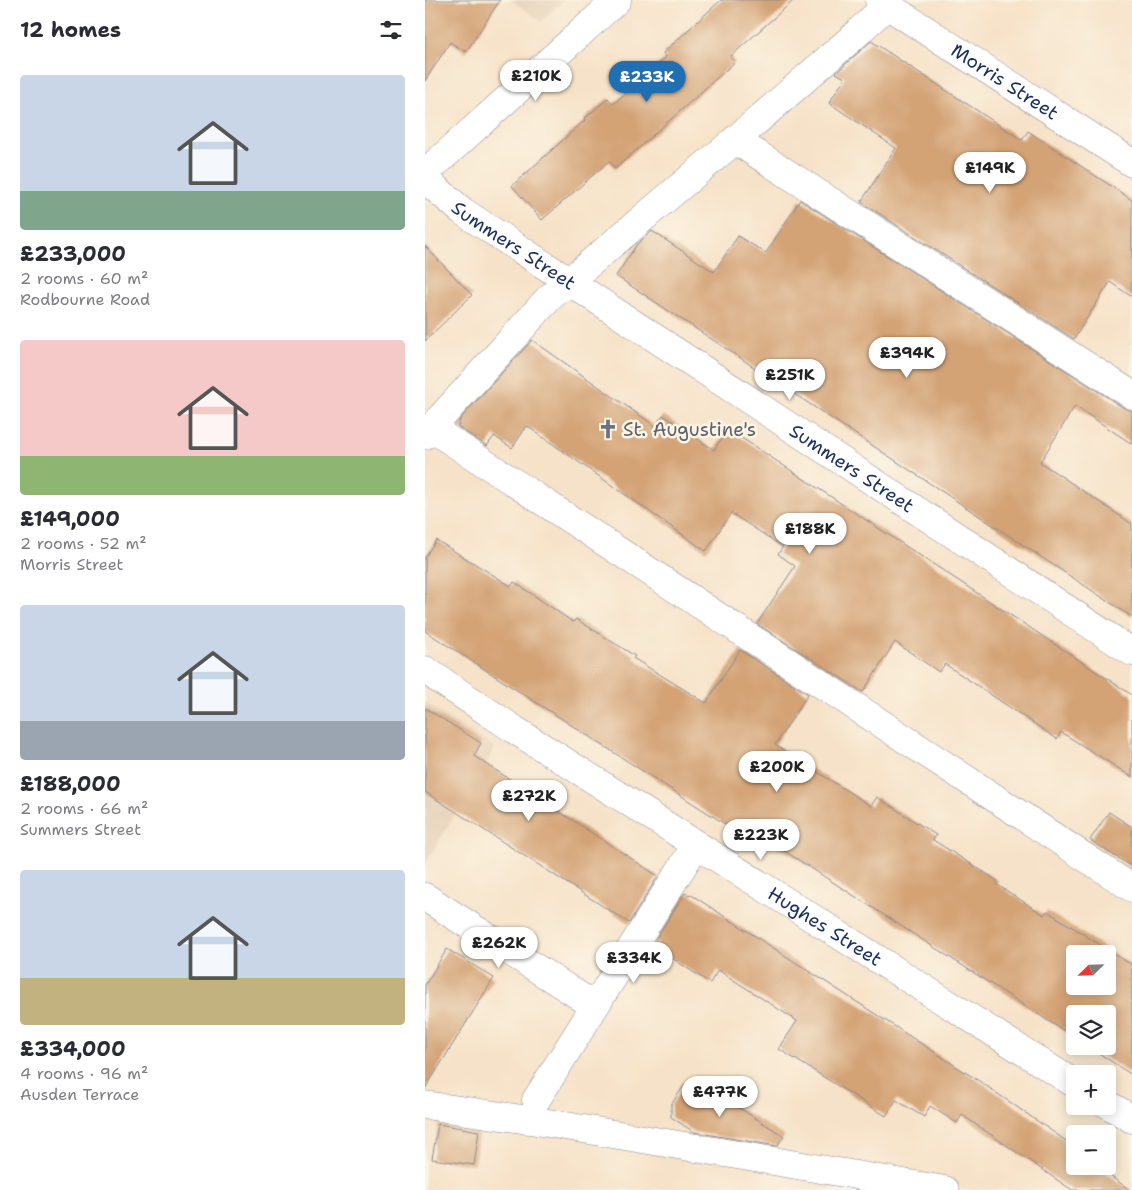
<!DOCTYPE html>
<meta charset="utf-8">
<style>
body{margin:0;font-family:"Shantell Sans",sans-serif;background:#f7f7f7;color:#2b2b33;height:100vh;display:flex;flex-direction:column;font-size:19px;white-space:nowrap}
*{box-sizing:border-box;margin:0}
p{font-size:16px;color:#7c7c81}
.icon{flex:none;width:28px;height:28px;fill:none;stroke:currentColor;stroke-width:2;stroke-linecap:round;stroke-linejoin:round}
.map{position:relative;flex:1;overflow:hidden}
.panel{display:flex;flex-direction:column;background:#fff;width:425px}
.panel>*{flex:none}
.needle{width:32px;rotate:247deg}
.fabs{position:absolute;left:641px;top:945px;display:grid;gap:10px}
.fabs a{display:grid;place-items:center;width:50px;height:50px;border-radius:5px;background:#fff;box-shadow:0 2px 12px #0003;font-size:25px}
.price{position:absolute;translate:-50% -42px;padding:0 11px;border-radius:18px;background:#fff;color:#222;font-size:16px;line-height:32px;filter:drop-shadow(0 1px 2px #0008)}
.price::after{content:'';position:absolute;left:50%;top:30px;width:15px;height:11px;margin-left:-8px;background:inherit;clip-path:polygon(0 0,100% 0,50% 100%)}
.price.on{background:#1f6fb2;color:#fff}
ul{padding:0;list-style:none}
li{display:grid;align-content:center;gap:10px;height:265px;padding:0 20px}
li span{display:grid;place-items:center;height:155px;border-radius:5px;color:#555}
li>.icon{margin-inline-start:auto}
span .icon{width:90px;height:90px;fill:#fffc;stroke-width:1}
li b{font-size:21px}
h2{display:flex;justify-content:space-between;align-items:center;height:60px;padding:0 20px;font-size:21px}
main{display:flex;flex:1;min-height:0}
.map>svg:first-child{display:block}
.built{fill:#e5d0b7}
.building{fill:#d3a274;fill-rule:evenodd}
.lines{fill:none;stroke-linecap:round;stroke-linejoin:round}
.minor-casing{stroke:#888893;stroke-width:29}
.minor{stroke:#fff;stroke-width:28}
.labels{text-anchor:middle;stroke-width:5;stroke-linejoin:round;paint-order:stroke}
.street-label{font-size:19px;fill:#1b2f5e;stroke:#fcf5e5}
.worship-label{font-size:19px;fill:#5b616d;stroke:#fcf5e5;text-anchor:start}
</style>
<main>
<section class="panel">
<h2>12 homes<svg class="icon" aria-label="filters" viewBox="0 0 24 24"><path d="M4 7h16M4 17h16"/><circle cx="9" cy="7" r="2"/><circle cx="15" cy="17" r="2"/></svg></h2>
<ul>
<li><span style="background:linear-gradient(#c9d6e8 75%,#7fa58c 0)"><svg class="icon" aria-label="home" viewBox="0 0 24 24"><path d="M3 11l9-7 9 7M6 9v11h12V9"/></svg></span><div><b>£233,000</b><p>2 rooms · 60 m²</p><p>Rodbourne Road</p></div></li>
<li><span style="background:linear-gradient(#f6c9c9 75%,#8fb573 0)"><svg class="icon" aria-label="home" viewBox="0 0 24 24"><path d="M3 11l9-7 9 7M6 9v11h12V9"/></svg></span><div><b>£149,000</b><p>2 rooms · 52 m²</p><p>Morris Street</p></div></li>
<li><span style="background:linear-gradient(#c9d6e8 75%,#9aa5b1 0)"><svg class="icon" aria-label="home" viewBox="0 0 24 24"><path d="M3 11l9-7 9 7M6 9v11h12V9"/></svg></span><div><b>£188,000</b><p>2 rooms · 66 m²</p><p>Summers Street</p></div></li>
<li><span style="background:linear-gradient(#c9d6e8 70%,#c2b280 0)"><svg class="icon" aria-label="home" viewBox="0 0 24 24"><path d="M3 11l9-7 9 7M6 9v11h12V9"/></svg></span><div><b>£334,000</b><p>4 rooms · 96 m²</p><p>Ausden Terrace</p></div></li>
</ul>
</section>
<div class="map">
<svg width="707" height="1190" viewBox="0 0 707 1190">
<rect width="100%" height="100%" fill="#fcf5e5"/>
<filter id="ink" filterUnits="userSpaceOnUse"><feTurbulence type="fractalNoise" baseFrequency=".02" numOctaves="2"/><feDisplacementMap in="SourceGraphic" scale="10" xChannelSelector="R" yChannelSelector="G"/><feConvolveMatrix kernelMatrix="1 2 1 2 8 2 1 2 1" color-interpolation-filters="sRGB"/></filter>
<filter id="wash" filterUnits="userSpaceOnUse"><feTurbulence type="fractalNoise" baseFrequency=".0096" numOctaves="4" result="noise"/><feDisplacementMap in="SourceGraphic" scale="20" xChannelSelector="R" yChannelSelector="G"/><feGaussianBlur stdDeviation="1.12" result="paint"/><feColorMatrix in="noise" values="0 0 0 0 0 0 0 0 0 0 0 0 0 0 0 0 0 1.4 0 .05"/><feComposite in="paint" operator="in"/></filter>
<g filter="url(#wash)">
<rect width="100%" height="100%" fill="#f6e2c8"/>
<path class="built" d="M86,0H139L116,21Z
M0,703L70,748L0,864Z"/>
<g id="blocks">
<path class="building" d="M0,0H75L41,52L25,42L0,81Z
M296,0H369L306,56L310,62L190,169L184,161L117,220L87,186L160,120L159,119L183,98L188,104L214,81L241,57L238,53Z
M446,41L597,140L603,131L707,200V297L685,282L649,339L436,202L471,148L404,103L420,78L411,73Z
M375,200L699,408L707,411V444L650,406L615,462L707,524V617L191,276L212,244L227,231L289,272L313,236L341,253Z
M0,246L47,295L0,341Z
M107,340L230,426L238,415L289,450L303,429L707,695V777L636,732L632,739L520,664L514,672L470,642L438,692L332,624L370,566L353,554L358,547L306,513L281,551L102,426L87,448L69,436L62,446L33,427L35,419Z
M11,540L86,586L89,582L148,622L151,619L210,656L208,658L281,703L315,650L383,694L350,745L446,806L452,797L511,835L508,840L573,881L571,884L619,915L622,911L707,965V1075L663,1046H682V1014H650V1038L330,832L325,840L0,631V557ZM650,954H682V986H650Z
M0,708L56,743L49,756L233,876L204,923L0,792Z
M684,812L707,827V867L665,840Z
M260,893L264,895L265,894L557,1083L650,1147V1166H671L705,1190H647L537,1115L532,1123L505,1106L499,1117L471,1100L461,1116L354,1049L372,1021L293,970L285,983L230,947L233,942L230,940Z
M22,949L69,978L0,1089V985Z
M260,1084L282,1099L287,1091L359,1136L352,1146L269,1132L246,1117V1105Z
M13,1124L54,1131L49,1165L7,1159Z"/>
</g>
</g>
<g filter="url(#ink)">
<use href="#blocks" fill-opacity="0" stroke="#888893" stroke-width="1"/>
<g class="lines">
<defs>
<g id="minor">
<path id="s1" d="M454,0L707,163"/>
<path d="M310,140L707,395"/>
<path d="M0,173L192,0"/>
<path id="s2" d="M0,179L37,211L707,652"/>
<path d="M6,428L707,888"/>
<path d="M0,435L123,299L310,140L427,38L462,5"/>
<path id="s3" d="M0,670L90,730L650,1084"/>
<path d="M0,897L170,1006"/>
<path d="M111,1100L271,845"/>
<path d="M682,1104L707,1119"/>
<path d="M0,1105L111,1121L520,1190"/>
</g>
</defs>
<use href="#minor" class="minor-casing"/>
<use href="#minor" class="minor"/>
</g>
</g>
<defs>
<symbol id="church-bare" viewBox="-9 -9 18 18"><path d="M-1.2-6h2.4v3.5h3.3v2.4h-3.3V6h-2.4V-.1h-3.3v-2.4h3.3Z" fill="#6b7280" stroke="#fcf5e5" stroke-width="2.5" paint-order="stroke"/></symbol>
</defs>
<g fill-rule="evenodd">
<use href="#church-bare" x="169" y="415" width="28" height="28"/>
</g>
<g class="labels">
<g class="street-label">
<text dy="7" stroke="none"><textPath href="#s1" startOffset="150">Morris Street</textPath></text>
<text dy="7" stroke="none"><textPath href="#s2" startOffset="111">Summers Street</textPath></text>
<text dy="7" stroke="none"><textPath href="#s2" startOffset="516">Summers Street</textPath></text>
<text dy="7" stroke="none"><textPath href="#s3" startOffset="475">Hughes Street</textPath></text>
</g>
<g class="worship-label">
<text x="198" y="436">St. Augustine's</text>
</g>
</g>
</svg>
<div class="fabs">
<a><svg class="needle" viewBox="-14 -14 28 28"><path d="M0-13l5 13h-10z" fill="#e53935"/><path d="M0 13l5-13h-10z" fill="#7c7c81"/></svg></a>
<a><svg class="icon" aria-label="layers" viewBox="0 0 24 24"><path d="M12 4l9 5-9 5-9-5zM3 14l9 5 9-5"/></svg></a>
<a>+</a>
<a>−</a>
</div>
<b class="price" style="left:111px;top:102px">£210K</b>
<b class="price on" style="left:222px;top:103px">£233K</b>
<b class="price" style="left:565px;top:194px">£149K</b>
<b class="price" style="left:482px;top:379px">£394K</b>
<b class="price" style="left:365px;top:401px">£251K</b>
<b class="price" style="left:385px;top:555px">£188K</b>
<b class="price" style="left:352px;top:793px">£200K</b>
<b class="price" style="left:104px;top:822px">£272K</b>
<b class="price" style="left:336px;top:861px">£223K</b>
<b class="price" style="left:74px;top:969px">£262K</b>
<b class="price" style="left:209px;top:984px">£334K</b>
<b class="price" style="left:295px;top:1118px">£477K</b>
</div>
</main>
